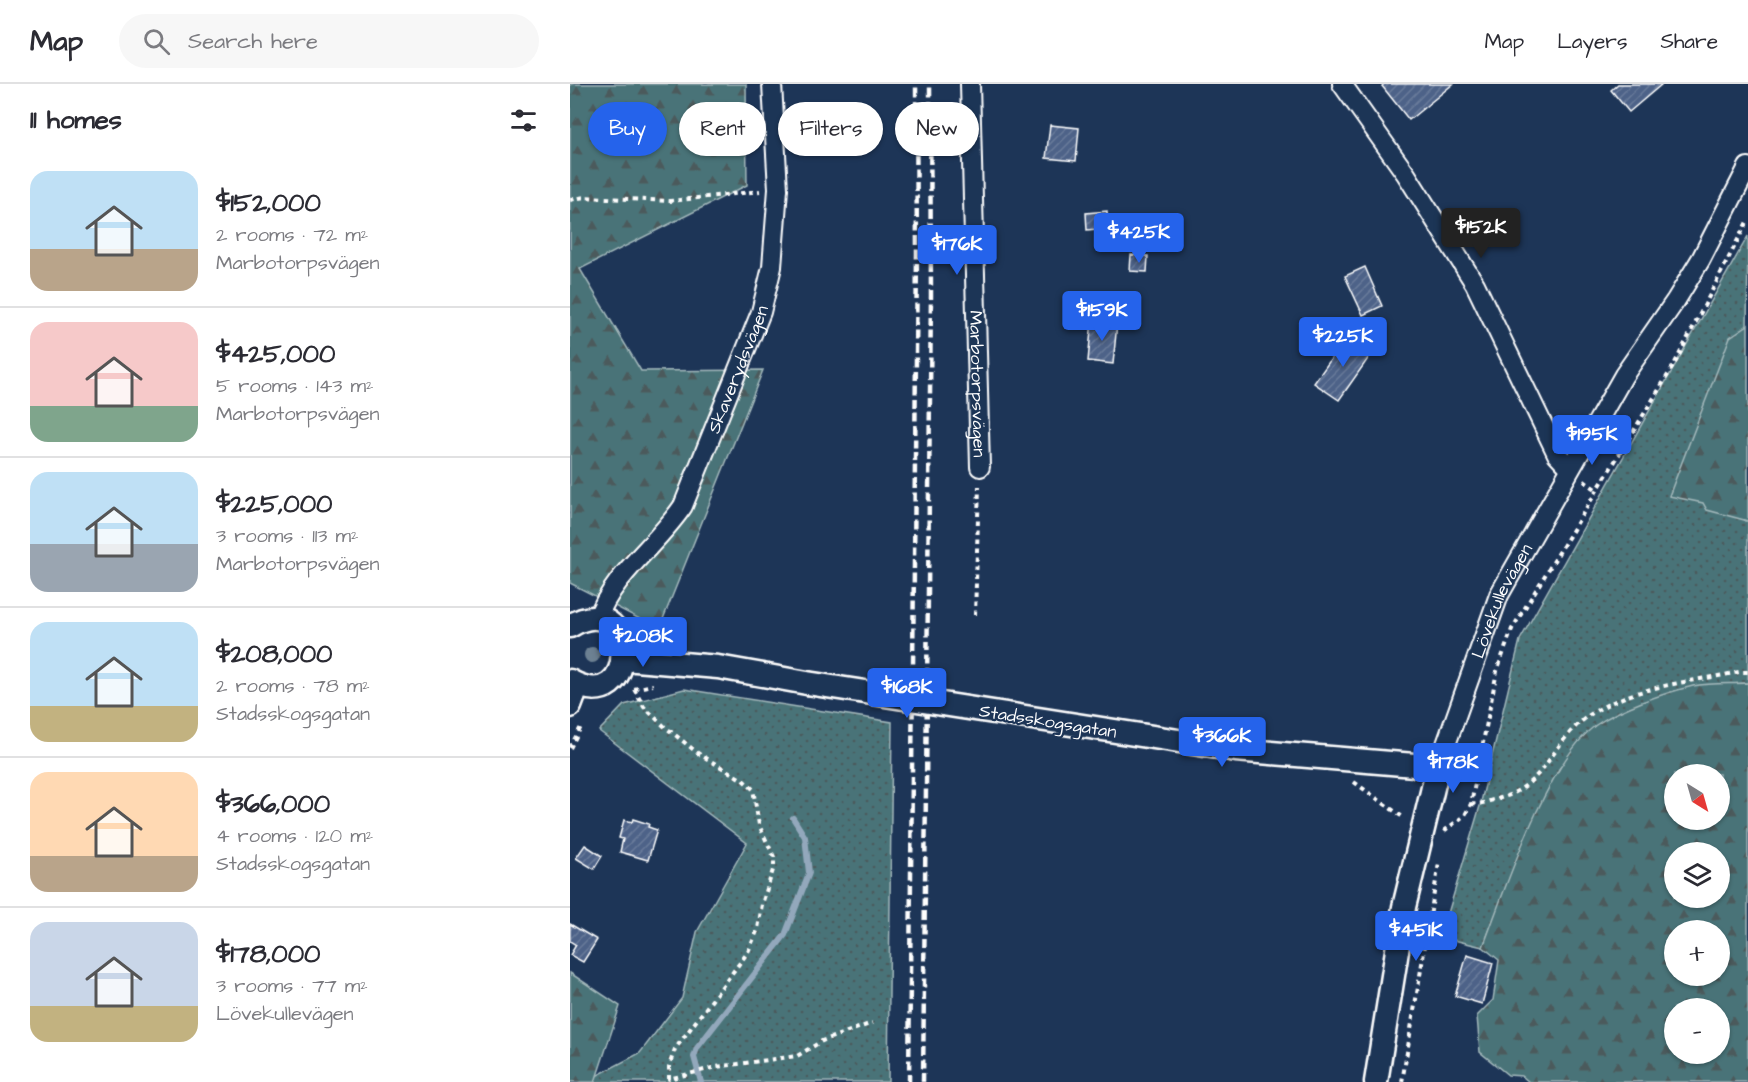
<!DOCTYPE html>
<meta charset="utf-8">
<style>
body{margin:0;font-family:"Architects Daughter",sans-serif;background:#f7f7f7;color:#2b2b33;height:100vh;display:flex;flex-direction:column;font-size:22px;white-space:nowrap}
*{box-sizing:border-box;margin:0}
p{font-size:20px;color:#7c7c81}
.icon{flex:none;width:33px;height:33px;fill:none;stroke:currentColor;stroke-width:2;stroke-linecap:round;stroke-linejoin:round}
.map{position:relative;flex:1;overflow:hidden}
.details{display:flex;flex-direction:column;background:#fff;width:570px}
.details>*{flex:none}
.guide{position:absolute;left:18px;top:18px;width:570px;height:54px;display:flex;gap:12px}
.needle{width:39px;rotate:143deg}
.tools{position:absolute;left:1094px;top:680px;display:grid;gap:12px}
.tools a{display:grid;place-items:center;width:66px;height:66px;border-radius:50%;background:#fff;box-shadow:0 2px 4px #0004;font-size:30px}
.price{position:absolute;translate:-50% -51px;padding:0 14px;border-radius:6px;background:#2563eb;color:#fff;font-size:20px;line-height:39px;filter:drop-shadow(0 2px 3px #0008)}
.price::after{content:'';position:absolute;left:50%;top:36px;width:18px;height:14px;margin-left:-9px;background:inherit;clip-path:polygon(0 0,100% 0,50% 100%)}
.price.current{background:#222;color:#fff}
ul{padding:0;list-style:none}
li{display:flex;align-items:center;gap:18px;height:150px;padding:0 30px}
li+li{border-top:2px solid #e1e1e2}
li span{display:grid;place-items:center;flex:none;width:168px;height:120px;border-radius:18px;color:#555}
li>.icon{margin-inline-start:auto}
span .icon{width:72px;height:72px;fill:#fffc;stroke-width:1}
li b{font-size:26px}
h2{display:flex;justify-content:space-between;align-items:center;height:72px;padding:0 30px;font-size:26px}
.chip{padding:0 21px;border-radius:27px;background:#fff;box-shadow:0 2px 4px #0004;font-size:21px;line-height:54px}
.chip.current{background:#2563eb;color:#fff}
header{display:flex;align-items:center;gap:36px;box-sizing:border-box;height:84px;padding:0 30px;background:#fff;border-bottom:2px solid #e1e1e2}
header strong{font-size:28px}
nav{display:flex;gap:33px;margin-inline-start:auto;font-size:21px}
.search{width:420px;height:54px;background:#f7f7f7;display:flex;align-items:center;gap:15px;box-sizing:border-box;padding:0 21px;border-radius:33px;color:#7c7c81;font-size:22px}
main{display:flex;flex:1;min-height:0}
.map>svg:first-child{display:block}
.grass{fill:url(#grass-dots);stroke:#a4b9bc;stroke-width:1.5}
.forest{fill:url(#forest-firs);stroke:#a4b9bc;stroke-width:1.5;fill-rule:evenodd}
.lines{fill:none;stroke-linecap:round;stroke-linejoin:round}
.stream{stroke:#93a8bc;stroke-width:6}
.building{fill:url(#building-hatch);stroke:#fff;stroke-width:1.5}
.minor-casing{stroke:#fff;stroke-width:22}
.tertiary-casing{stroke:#fff;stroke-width:27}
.path{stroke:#fff;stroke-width:4;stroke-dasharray:4.5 4.5;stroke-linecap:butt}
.minor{stroke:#1d3557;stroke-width:18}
.tertiary{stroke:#1d3557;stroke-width:22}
.rail{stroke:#fff;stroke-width:4.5;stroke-dasharray:9 4.5;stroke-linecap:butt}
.tertiary-bridge-casing{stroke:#fff;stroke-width:27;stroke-linecap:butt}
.tertiary-bridge{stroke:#1d3557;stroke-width:22}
.tree{fill:#6d8192}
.labels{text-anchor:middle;stroke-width:4.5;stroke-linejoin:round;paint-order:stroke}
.street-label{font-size:18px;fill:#fff;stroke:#1d3557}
</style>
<header>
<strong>Map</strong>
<div class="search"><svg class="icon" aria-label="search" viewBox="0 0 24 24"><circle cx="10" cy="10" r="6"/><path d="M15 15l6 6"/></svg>Search here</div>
<nav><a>Map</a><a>Layers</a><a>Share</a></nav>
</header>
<main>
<section class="details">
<h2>11 homes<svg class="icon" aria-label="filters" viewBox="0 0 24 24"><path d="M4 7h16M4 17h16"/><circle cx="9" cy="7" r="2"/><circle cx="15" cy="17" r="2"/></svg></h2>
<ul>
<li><span style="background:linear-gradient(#bfe0f5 65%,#b9a48a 0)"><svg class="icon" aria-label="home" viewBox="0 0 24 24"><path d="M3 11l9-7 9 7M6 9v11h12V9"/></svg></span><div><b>$152,000</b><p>2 rooms · 72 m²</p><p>Marbotorpsvägen</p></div></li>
<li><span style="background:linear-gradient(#f6c9c9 70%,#7fa58c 0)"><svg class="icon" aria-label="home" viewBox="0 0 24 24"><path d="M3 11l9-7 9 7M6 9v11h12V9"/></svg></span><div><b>$425,000</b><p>5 rooms · 143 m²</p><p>Marbotorpsvägen</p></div></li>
<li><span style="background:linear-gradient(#bfe0f5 60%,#9aa5b1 0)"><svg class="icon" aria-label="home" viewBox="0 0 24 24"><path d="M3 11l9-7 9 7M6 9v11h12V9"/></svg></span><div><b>$225,000</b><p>3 rooms · 113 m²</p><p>Marbotorpsvägen</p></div></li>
<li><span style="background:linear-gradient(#bfe0f5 70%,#c2b280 0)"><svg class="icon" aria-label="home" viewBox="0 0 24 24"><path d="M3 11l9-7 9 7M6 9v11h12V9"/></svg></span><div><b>$208,000</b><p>2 rooms · 78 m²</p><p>Stadsskogsgatan</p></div></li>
<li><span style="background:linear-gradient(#ffd9b3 70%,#b9a48a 0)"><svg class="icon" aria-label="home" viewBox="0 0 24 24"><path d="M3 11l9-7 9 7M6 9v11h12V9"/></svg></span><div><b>$366,000</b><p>4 rooms · 120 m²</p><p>Stadsskogsgatan</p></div></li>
<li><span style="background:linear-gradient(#c9d6e8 70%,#c2b280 0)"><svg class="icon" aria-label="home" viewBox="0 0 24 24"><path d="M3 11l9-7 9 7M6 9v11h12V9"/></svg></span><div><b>$178,000</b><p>3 rooms · 77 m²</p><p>Lövekullevägen</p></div></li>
</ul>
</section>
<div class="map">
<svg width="1178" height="998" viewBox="0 0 1178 998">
<defs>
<pattern id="grass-dots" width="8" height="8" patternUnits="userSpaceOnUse" patternTransform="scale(1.5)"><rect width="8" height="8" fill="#4a7378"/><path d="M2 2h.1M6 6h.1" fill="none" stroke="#4b5a5b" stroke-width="1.8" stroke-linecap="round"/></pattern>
<pattern id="forest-firs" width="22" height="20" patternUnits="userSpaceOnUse" patternTransform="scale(1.5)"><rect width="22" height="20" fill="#4a7378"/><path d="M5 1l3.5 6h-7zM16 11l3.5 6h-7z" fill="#4b5a5b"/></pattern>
<pattern id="building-hatch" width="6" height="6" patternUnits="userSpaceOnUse" patternTransform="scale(1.5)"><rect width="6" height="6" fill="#4d6288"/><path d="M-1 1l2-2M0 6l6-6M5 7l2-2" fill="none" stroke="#687a9a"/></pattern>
</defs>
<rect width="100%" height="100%" fill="#1d3557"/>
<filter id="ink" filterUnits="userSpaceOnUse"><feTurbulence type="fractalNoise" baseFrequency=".0167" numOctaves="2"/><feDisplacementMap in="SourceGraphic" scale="12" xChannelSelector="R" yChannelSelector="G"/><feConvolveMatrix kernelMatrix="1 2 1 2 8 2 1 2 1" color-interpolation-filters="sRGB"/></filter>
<g filter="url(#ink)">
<path class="grass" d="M1178,152L1175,437H1178V599L1124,602L1025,642L989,685L947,775L913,863L871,853L910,722L950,556Z
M114,605L322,638L318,998H25L26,992L70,969L112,914L127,848L177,759L29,647L54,621Z"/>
<path class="forest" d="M0,0H176L177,101L10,185L71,287L193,286L89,545L0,499Z
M1178,241V437L1137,426L1133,419L1099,412L1160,253Z
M1178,599V998H959L952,992L938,991L910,968L907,932L923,916L929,876L913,863C935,805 977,677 1026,641C1050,624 1094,609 1123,602C1140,599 1160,600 1178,599ZM1104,690H1149V735H1104ZM1104,768H1149V813H1104ZM1104,846H1149V891H1104ZM1104,924H1149V969H1104Z
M0,889L50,922L25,998H0Z"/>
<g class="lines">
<path class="stream" d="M131,998L124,973L127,964L215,851L239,789L235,753L223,734"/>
</g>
<path class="building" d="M814,0H883L839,36L812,2Z
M1048,0H1092L1059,28L1041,6Z
M480,41L509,44L506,77L476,74Z
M537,127L538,144L517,146L516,129Z
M561,171L578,172L577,188L560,187Z
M795,183L812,222L793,231L775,192Z
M522,236L547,239L543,280L518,277Z
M778,251L802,269L769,316L744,299Z
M63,735L79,740L78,743L87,746L78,776L50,768L53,755L49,754L54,736L62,738Z
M15,761L32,772L24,785L6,774Z
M0,840L27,856L13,878L0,871L6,861L0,857Z
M897,871L923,879L912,920L885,912Z"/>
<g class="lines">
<defs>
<g id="minor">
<path id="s1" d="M400,0L410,383"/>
<path d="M772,0L836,90L905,200L987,370L1000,384"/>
<path id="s2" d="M27,536C43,490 86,462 113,422L191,228L202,183L208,105L202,0"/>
<path id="s3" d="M868,683L929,511L1054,291L1106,216L1131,175L1178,83"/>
</g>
<path id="tertiary" d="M0,542C68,500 72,637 0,597
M54,575L148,583L237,599
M0,622L8,601
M443,631L666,666L868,683L834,823L806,998"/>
</defs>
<use href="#minor" class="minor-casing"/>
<use href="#tertiary" class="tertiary-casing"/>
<path class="path" d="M0,116L14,113L100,117L190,107
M1014,397L1027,406
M405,531L409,402
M64,605L74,623L94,642L129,670L173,696L183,705L189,741L204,773V783L192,820L188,845L178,868L105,965L99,982V995L146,983L227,972L252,957L302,939
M64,605L83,601
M0,664L12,641
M784,698L834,734
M901,720C909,721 916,718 923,716C979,704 979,656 1024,628C1065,602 1121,598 1169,588H1178
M874,747L895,731L901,720L927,587L942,545L1104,281L1178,136
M832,998L869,779"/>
<use href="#minor" class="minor"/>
<use href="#tertiary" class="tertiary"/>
<path class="rail" d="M339,998L347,169L346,0
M353,998L361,211L360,0"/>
<defs>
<path id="tertiary-bridge" d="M237,599L443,631"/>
</defs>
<use href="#tertiary-bridge" class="tertiary-bridge-casing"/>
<use href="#tertiary-bridge" class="tertiary-bridge"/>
</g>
<circle class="tree" cx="22" cy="571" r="8"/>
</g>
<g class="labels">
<g class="street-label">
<text dy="6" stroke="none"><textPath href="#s2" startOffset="291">Skaverydsvägen</textPath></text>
<text dy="6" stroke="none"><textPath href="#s1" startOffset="300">Marbotorpsvägen</textPath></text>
<text dy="6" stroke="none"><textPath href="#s3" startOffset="178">Lövekullevägen</textPath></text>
<text transform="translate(478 637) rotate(9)" y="6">Stadsskogsgatan</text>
</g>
</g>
</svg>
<div class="tools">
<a><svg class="needle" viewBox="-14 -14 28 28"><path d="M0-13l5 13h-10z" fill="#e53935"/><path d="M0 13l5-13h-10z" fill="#7c7c81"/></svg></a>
<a><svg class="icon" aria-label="layers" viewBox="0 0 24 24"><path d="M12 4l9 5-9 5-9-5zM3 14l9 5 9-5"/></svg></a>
<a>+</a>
<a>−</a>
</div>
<b class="price current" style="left:911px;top:175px">$152K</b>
<b class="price" style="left:569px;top:180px">$425K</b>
<b class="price" style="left:387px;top:192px">$176K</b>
<b class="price" style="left:532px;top:258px">$159K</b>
<b class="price" style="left:773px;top:284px">$225K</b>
<b class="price" style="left:1022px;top:382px">$195K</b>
<b class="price" style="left:73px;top:584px">$208K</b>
<b class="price" style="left:337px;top:635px">$168K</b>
<b class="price" style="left:652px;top:684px">$366K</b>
<b class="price" style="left:883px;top:710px">$178K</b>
<b class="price" style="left:846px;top:878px">$451K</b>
<div class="guide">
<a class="chip current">Buy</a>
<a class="chip">Rent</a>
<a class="chip">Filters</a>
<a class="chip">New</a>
</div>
</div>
</main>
